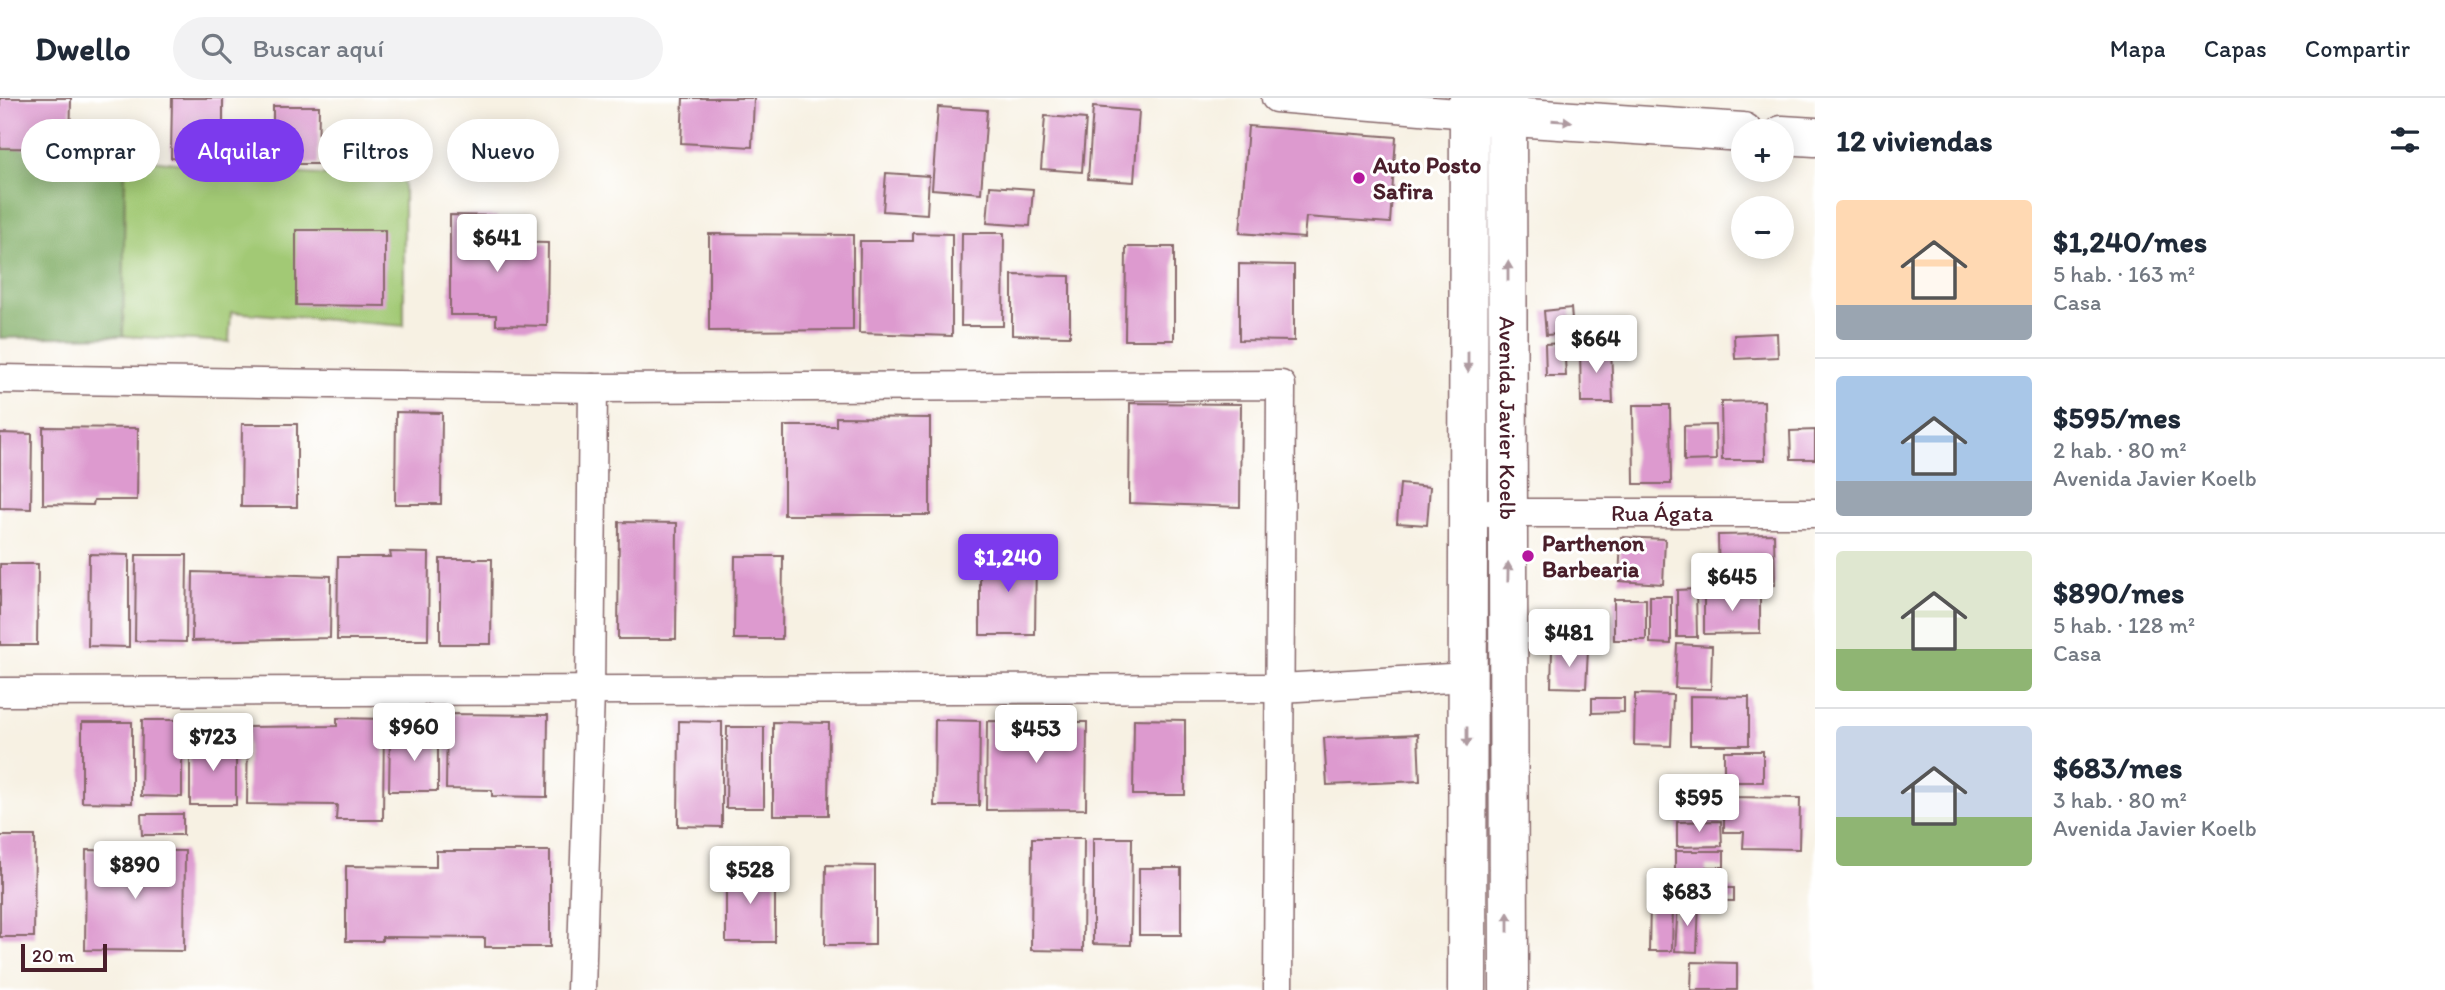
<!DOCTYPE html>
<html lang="es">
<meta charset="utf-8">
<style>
body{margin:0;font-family:Itim,sans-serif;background:#f2f2f3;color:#1f2937;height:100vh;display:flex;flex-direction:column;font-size:26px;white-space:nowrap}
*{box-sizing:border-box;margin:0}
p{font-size:23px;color:#747a83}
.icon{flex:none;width:38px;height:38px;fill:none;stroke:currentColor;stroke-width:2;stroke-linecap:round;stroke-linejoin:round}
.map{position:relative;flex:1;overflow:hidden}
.side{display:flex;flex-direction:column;background:#fff;width:630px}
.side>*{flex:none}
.hud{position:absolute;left:21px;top:21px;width:665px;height:63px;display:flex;gap:14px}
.buttons{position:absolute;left:1731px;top:21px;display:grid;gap:14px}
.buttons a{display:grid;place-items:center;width:63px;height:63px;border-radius:50%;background:#fff;box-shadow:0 4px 18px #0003;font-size:35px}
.scale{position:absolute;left:21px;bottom:18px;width:86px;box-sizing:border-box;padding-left:7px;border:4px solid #4a1f2b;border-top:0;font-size:19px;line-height:24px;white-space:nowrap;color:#4a1f2b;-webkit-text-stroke:5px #fff;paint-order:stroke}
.price{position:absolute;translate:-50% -60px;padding:0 16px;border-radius:7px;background:#fff;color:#222;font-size:23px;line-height:46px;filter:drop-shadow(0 2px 4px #0008)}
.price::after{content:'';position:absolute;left:50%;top:42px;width:21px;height:16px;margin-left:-10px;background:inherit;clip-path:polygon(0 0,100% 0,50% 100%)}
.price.on{background:#7c3aed;color:#fff}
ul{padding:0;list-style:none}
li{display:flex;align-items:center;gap:21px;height:175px;padding:0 21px}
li+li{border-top:2px solid #e0e1e3}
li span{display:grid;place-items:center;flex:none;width:196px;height:140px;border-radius:7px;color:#555}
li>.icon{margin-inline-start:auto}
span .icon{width:84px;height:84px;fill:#fffc;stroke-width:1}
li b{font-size:30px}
h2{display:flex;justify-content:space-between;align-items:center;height:84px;padding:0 21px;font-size:30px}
.chip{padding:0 24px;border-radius:32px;background:#fff;box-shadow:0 4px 18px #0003;font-size:24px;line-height:63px}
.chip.on{background:#7c3aed;color:#fff}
header{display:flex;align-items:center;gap:42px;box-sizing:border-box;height:98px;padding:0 35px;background:#fff;border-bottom:2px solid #e0e1e3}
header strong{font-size:33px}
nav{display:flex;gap:38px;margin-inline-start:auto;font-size:24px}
.search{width:490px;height:63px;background:#f2f2f3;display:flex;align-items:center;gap:18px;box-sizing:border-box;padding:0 24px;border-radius:38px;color:#747a83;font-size:26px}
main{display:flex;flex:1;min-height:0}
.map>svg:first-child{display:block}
.green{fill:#a2c974;stroke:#767450;stroke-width:2}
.forest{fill:#81ad66;stroke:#666648;stroke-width:2}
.building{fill:#dd9acf}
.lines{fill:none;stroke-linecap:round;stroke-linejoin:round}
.street-casing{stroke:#87686b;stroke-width:31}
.secondary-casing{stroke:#87686b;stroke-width:41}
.street{stroke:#fff;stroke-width:28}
.secondary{stroke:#fff;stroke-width:38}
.oneway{fill:#ae9aa0}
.poi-dot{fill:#b5179e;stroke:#fff;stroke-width:2.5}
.labels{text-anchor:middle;stroke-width:6;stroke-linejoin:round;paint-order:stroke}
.poi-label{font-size:23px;font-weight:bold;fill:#4a1f2b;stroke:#fff;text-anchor:start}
.street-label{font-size:23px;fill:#4a1f2b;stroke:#fff}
</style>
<header>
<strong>Dwello</strong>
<div class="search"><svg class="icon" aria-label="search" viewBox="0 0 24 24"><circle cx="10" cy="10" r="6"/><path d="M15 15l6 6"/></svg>Buscar aquí</div>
<nav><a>Mapa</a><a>Capas</a><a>Compartir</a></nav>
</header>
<main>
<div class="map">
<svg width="1815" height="892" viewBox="0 0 1815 892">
<rect width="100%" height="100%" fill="#fff"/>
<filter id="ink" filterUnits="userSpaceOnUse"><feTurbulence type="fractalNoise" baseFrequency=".0143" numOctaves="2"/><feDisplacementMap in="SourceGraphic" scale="14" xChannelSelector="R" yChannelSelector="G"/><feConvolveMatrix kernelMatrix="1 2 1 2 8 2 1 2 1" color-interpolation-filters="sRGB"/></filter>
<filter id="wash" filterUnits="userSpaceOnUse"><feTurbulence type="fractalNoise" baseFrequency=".00686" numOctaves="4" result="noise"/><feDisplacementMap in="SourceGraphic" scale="28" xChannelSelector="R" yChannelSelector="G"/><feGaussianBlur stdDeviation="1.57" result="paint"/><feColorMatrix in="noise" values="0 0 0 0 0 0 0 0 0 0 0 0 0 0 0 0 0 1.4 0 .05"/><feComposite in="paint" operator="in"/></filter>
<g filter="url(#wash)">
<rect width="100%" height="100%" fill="#f7f1e3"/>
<path class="green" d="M125,59L221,70L404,83V228L231,214L229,244L123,238Z"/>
<path class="forest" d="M0,13L65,26L117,25L130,29L125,59L123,238L0,240Z"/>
<g id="blocks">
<path class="building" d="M0,0H71L70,51L0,50Z
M172,0H223V61L171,60Z
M683,0H754L752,49L681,45Z
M273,8H319L318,66H273Z
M938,9L987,12L981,95L932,91Z
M1093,9L1139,13L1134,84L1088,81Z
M1045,18L1086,21L1082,74L1041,71Z
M1248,28L1396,39L1390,125L1306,119L1304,140L1240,135Z
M886,75L929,78L927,116L883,113Z
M990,88L1033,91L1030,128L987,125Z
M450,117L497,118V144L548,145L547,228L496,227V217H450Z
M296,132H385V208L296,207Z
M913,135L952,136V238L859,235L860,143H913Z
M962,135H1004L1003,228H961Z
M709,136L853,137V232L709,233Z
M1126,149H1174V242H1125Z
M1239,166L1294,167V243L1239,242Z
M1012,177L1070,178V238L1012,237Z
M1571,210L1573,235L1546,237L1544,213Z
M1777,235L1778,259L1735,261L1734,237Z
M1564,245L1566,278H1546L1545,246Z
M1611,248L1613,305H1581L1580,249Z
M1764,303L1765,362H1722L1721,304Z
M1130,305L1241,306L1240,409L1129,405Z
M1633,307H1670L1671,386H1634Z
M396,314L442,315L441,406H395Z
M836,319L930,320V417H784V328H836Z
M242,326H297V409H241Z
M1715,327L1716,362L1684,363V328Z
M43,329L138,330L137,402H94L93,407L43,406Z
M1815,332V361H1791L1790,333Z
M0,335L32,336L31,411L0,410Z
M1400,386L1430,389L1427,427L1397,425Z
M619,424L677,425L676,541H618Z
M1774,436L1775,487L1719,488L1718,437Z
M1621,439L1665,441L1663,486L1619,483Z
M390,454L429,455L428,542H337L338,459H391Z
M980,455H1036L1035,537H980Z
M89,456L129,457V549L88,548Z
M136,457H187L186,544L135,543Z
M735,458H783L782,541H734Z
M440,461H492L491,546H440Z
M0,466H38L37,547H0Z
M193,474L331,478L330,540L192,543Z
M1696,491L1697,539H1677V492Z
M1704,495H1760V535L1704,536Z
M1650,498H1671V546L1650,545Z
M1614,501H1646V542H1614Z
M1677,546L1712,548L1711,591L1675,590Z
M1552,552H1588L1586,590L1551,589Z
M1635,596L1673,597L1671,648L1634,647Z
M1690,598L1749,599V647H1690Z
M1592,600H1624V614L1592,615Z
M447,616L548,617L547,699L492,698V692L446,691Z
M337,620L384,621L383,722H336L337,707L247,706L248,629L337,628Z
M1134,621L1185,622V697H1133Z
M142,622H182V699L141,698Z
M935,622L980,623L979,708H934Z
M679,623L722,624V729L678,728Z
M987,623L1087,624L1086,711L986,712Z
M82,624H132V705L82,704Z
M773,624L829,625L828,717H773Z
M727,629H764V710H726Z
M390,636H438V693H389Z
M1418,636L1420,683L1327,687L1324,640Z
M190,644H236V707H190Z
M1724,653H1763V684H1724Z
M1724,699L1800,700L1799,751L1743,750L1744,734H1724Z
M141,716H183V737H142Z
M1721,723L1722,748L1677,749V724Z
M0,738H35L34,839H0Z
M1032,740H1084L1083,853L1031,852Z
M1093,740H1132L1131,847L1093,846Z
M86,752L185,753L184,853L85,852Z
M436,753H550V849H485V840L382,839V843H346V768L436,769Z
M1675,753H1724V769H1706L1707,790H1734V803L1675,802Z
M826,767L875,768V847H825Z
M1139,770H1181V837H1139Z
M726,773H775V844H726Z
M1678,805L1699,806L1697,854L1675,853Z
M1650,806L1673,807L1672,853H1649Z
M1692,864L1737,865V892H1691Z"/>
</g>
</g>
<g filter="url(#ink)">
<use href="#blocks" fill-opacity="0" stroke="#87686b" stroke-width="2"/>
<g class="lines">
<defs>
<g id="street">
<path d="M1276,0L1469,16"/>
<path d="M0,281L593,290L1281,287L1278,892"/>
<path id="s1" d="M1489,415H1815"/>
<path d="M0,594L1281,590L1467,579"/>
<path d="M581,892L590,594L593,290"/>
</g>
<g id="secondary">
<path id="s2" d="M1507,0L1509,892"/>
<path d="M1482,17L1743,34"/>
<path d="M1782,37L1815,39"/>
<path d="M1467,892L1469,0"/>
</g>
</defs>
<use href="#street" class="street-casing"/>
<use href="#secondary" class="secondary-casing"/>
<use href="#street" class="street"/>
<use href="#secondary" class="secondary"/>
</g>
<defs><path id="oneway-solid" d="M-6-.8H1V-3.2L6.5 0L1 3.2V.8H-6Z" transform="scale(1.75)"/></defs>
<g class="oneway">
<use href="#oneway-solid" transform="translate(1562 23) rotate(4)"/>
<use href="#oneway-solid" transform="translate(1508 173) rotate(-90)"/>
<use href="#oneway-solid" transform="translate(1468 264) rotate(90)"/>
<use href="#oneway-solid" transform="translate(1508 474) rotate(-89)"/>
<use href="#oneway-solid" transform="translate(1467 639) rotate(90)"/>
<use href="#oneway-solid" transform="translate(1508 824) rotate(-90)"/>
</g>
</g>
<g class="poi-dot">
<circle cx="1359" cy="80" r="7"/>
<circle cx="1528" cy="458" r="7"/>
</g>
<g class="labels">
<g class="poi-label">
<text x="1373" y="75">Auto Posto<tspan x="1373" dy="26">Safira</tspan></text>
<text x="1542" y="453">Parthenon<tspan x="1542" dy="26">Barbearia</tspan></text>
</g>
<g class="street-label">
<text dy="8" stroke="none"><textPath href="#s2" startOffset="320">Avenida Javier Koelb</textPath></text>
<text dy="8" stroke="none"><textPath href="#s1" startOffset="173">Rua Ágata</textPath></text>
</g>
</g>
</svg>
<div class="buttons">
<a>+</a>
<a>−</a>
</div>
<div class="scale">20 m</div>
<b class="price" style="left:497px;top:176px">$641</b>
<b class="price" style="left:1596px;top:277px">$664</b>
<b class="price on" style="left:1008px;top:496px">$1,240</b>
<b class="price" style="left:1732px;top:515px">$645</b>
<b class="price" style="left:1569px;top:571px">$481</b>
<b class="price" style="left:414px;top:665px">$960</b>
<b class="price" style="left:1036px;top:667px">$453</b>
<b class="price" style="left:213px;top:675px">$723</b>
<b class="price" style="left:1699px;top:736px">$595</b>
<b class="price" style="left:135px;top:803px">$890</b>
<b class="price" style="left:750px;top:808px">$528</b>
<b class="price" style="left:1687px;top:830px">$683</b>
<div class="hud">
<a class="chip">Comprar</a>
<a class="chip on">Alquilar</a>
<a class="chip">Filtros</a>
<a class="chip">Nuevo</a>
</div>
</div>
<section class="side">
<h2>12 viviendas<svg class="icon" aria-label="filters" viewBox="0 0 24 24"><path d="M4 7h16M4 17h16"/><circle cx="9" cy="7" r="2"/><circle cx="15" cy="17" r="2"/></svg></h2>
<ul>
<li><span style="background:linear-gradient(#ffd9b3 75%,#9aa5b1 0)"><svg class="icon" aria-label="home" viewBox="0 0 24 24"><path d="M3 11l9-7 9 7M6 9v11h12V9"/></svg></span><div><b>$1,240/mes</b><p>5 hab. · 163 m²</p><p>Casa</p></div></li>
<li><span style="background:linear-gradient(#a9c7e8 75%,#9aa5b1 0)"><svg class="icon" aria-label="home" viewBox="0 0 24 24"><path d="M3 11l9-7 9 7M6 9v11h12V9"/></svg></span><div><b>$595/mes</b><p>2 hab. · 80 m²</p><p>Avenida Javier Koelb</p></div></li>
<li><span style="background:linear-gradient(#dfe7d0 70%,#8fb573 0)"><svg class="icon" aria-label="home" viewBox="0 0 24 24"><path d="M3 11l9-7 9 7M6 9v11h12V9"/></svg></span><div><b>$890/mes</b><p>5 hab. · 128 m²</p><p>Casa</p></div></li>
<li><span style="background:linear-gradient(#c9d6e8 65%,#8fb573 0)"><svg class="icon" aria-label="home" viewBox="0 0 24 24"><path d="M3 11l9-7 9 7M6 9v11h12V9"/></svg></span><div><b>$683/mes</b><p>3 hab. · 80 m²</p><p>Avenida Javier Koelb</p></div></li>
</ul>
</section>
</main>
